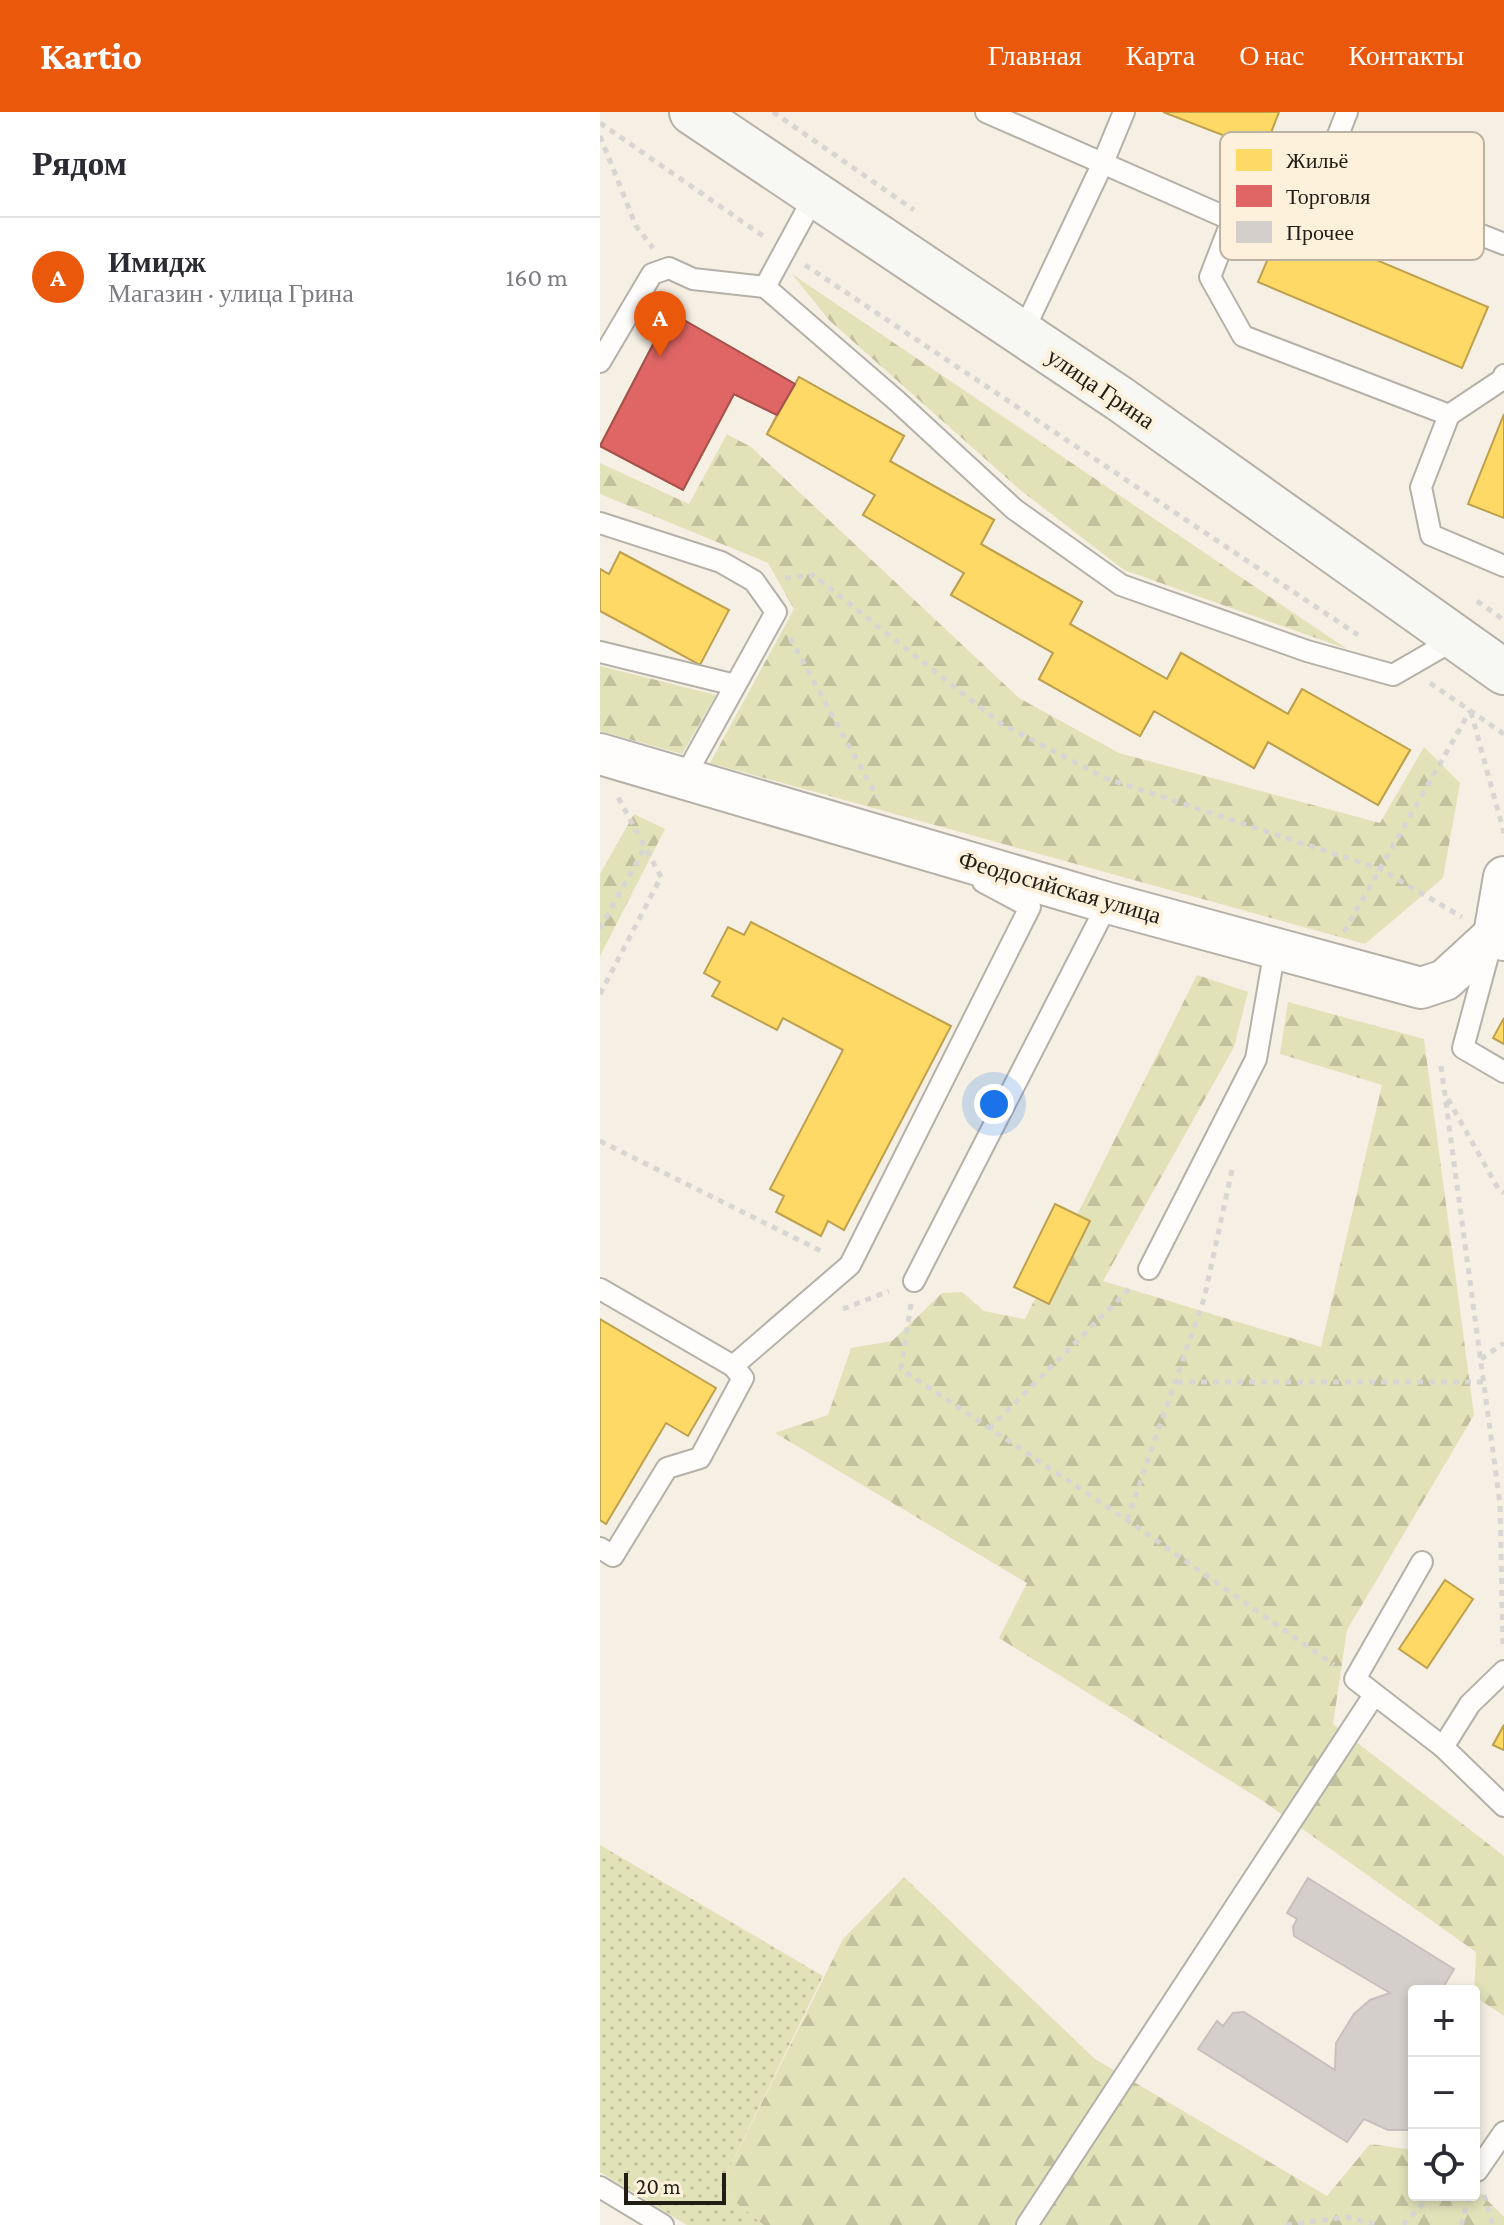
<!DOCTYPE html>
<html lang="ru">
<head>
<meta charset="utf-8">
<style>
  body { margin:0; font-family:"Crimson Pro",serif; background:#f2f2f3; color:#2b2b33 }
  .controls { position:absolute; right:24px; bottom:24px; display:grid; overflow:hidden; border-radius:8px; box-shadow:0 4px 12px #0003 }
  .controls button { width:72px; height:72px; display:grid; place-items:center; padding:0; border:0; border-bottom:2px solid #e1e1e2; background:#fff; color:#2b2b33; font:40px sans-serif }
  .scale { position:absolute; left:24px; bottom:20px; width:102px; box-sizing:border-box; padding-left:8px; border:4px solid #221e16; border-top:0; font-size:22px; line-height:28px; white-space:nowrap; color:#221e16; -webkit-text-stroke:6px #fdf1dc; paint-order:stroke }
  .you { position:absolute; left:394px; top:992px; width:28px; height:28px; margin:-20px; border:6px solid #fff; border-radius:50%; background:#1a73e8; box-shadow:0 0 0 12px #1a73e833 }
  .badge { display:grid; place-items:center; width:52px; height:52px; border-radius:50%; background:#ea580c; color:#fff; font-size:26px; font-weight:700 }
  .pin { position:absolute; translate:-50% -66px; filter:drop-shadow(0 2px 4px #0008) }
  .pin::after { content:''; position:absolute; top:42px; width:28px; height:24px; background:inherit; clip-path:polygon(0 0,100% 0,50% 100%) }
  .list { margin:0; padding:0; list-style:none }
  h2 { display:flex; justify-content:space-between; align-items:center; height:104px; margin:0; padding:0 32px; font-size:34px }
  h2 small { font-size:26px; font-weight:400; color:#7c7c81 }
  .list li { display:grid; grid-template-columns:52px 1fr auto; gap:24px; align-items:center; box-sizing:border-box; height:120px; padding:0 32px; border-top:2px solid #e1e1e2 }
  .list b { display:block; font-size:30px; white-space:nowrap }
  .list p { margin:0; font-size:26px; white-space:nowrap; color:#7c7c81 }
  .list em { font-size:26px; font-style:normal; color:#7c7c81 }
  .icon { flex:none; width:44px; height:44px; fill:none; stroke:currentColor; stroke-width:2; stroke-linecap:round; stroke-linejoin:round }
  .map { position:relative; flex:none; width:904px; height:2113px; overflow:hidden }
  header { display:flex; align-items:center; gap:48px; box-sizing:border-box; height:112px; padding:0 40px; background:#ea580c; color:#fff }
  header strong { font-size:38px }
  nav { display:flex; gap:44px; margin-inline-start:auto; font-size:28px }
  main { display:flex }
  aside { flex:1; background:#fff }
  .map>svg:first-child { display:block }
  .grass { fill:url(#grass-dots) }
  .forest { fill:url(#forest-firs) }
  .homes { fill:#ffd966; stroke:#bda14e; stroke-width:2 }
  .shops { fill:#e06666; stroke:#a7504e; stroke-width:2 }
  .building { fill:#d5cfcc; stroke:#c6c0be; stroke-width:2 }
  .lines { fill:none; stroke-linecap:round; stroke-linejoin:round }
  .lane-casing { stroke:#b5b0a8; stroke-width:24 }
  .street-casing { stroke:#b5b0a8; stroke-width:44 }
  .secondary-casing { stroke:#b5b0a8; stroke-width:48 }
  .path { stroke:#d8d6d2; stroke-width:5; stroke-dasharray:6 6; stroke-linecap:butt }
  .lane { stroke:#fefdfb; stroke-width:20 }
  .street { stroke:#fefdfb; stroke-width:40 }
  .secondary { stroke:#f7f7f3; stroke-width:44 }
  .labels { text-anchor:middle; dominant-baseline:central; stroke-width:8; stroke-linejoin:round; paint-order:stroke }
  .street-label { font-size:24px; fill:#221e16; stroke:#fdf1dc }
  .key { fill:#fdf1dc; stroke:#bbb2a1; stroke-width:2 }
  .key-label { font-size:22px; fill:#221e16 }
</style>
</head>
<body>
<header>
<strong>Kartio</strong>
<nav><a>Главная</a><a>Карта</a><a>О нас</a><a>Контакты</a></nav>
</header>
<main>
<aside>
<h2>Рядом<small></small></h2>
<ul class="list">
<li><span class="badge">A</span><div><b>Имидж</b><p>Магазин · улица Грина</p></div><em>160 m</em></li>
</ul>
</aside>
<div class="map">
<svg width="904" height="2113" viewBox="0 0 904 2113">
  <defs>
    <pattern id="grass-dots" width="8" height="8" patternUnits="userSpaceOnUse" patternTransform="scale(2)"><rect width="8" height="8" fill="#e2e2b9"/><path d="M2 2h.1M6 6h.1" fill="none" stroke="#c2c19e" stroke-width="1.8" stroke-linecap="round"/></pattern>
    <pattern id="forest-firs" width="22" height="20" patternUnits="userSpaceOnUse" patternTransform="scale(2)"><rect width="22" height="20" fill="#e2e2b9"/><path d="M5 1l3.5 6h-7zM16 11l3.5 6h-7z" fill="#c2c19e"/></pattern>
  </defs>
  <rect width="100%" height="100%" fill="#f5efe4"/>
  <polygon class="grass" points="0,1733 223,1864 119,2077 164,2113 87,2113 0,2060"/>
  <g class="forest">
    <polygon points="192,162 747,537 524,458 419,377 229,208"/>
    <polygon points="127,322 151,335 419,586 519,641 780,711 824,635 860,671 843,766 765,832 110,651 194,497 168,451 0,382 0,351 89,392"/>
    <polygon points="0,554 116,583 82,642 0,619"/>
    <polygon points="34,702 65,717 0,844 0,762"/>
    <polygon points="597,863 648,880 634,935 503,1169 721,1235 782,973 680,942 688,890 824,927 874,1303 747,1518 733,1612 904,1744 904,1904 874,1884 876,1840 663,1689 399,1526 427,1471 175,1321 228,1303 251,1236 292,1229 342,1181 362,1180 384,1199 425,1207"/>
    <polygon points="304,1765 495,1947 727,2084 770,2032 814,2038 814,2083 874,2083 874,2075 904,2105 904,2113 164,2113 119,2077 243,1827"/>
  </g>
  <g class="homes">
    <polygon points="563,0 679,0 664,39"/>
    <polygon points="684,109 888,195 862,256 658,170"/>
    <polygon points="70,200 195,272 199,265 304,324 290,349 394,408 381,432 482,490 470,512 567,567 581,541 688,602 702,577 810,638 778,693 668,630 654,656 554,599 540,624 439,567 453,541 351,483 364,461 263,403 275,383 167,322 177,303 134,282 83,378 0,334"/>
    <polygon points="199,265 304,324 290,349 394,408 381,432 482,490 470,512 567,567 581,541 688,602 702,577 810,638 778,693 668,630 654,656 554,599 540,624 439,567 453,541 351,483 364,461 263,403 275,383 167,322"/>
    <polygon points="904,302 904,406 868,392"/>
    <polygon points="20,440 129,498 100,553 0,499 0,457 9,462"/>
    <polygon points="151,810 351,914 244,1118 228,1109 221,1124 176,1100 184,1084 170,1077 243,938 183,906 177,918 112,884 120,870 104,861 128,815 144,823"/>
    <polygon points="904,906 904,932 893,926"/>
    <polygon points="455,1092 490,1109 449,1192 414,1175"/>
    <polygon points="0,1207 116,1276 88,1324 66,1311 6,1412 0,1408"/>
    <polygon points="845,1468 873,1487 827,1556 799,1537"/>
    <polygon points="904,1613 904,1638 893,1633"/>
    <polygon points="904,1613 904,1638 893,1633"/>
  </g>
  <polygon class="shops" points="70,200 195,272 177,303 134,282 83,378 0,334"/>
  <polygon class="building" points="708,1766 854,1857 841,1879 814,1879 814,2018 788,2018 764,2007 747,2030 598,1937 617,1909 623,1914 633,1901 644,1900 735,1958 736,1931 754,1902 770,1888 790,1881 694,1824 693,1815 697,1807 687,1801"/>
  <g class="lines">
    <g class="lane-casing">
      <g id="lane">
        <polyline points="386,0 632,108"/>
        <polyline points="747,0 723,61 632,108 610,165 643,224 849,303 903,267 904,263"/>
        <polyline points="723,61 904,132"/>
        <polyline points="215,83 165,175 297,289 414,397 521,473 707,539 793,563 857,526"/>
        <polyline points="422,222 502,53 524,0"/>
        <polyline points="0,250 52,162 69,156 93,167 165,175"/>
        <polyline points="849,303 821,375 831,423 904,454"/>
        <polyline points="0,411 121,450 154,469 176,500 84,666"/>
        <polyline points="0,540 135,573"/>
        <polyline points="890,836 863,936 904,960"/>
        <polyline points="549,1157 656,947 675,837"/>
        <polyline points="314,1169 508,791"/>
        <polyline points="0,1177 133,1254 143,1266 100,1346 67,1356 13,1444 0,1436"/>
        <polyline points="133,1254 250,1153 430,795 383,770"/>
        <polyline points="822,1450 755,1567 843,1635"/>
        <polyline points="904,1559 870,1592 843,1635 904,1694"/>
        <polyline points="877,2059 904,2020"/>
        <polyline points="0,2075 63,2113"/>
        <polyline points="427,2113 774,1583"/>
      </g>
    </g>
    <g class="street-casing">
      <g id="street">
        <polyline points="0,642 508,791 821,876 845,868 894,823 904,828"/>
        <polyline points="894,823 904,765"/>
      </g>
    </g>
    <g class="secondary-casing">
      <polyline id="secondary" points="92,0 520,287 904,560"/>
    </g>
    <g class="path">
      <polyline points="173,0 314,98"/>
      <polyline points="0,11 163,124"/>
      <polyline points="0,24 36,114 53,136"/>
      <polyline points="205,153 758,523"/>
      <polyline points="185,466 213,463 400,611 505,666 780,757 862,805"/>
      <polyline points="877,489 904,508"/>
      <polyline points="190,526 277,685"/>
      <polyline points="830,571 904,622"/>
      <polyline points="871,600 904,721"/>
      <polyline points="0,817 45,735"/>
      <polyline points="744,820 870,599"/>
      <polyline points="0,882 61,765 18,685"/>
      <polyline points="841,954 900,1392 903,1536"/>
      <polyline points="848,987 899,1078 904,1081"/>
      <polyline points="0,1029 225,1141"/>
      <polyline points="311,1192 301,1257 527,1408 734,1553"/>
      <polyline points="243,1197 289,1179"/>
      <polyline points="881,1247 904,1231"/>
      <polyline points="577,1270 884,1270"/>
      <polyline points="389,1317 531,1175"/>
      <polyline points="527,1408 604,1187 632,1058"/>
      <polyline points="884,2083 893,2113"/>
      <polyline points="686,2113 747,2105 778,2113"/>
      <polyline points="803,2113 831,2083"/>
      <polyline points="861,2113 870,2083"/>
    </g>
    <use href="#lane" class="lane"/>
    <use href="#street" class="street"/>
    <use href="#secondary" class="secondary"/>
  </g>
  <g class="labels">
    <g class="street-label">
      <text transform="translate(501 276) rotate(34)">улица Грина</text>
      <text transform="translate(460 775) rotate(16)">Феодосийская улица</text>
    </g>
  </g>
  <rect x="620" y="20" width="264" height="128" rx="12" class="key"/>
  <rect x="636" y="37" width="36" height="22" fill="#ffd966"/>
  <rect x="636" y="73" width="36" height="22" fill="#e06666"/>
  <rect x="636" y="109" width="36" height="22" fill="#d5cfcc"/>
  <g class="key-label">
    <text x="686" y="56">Жильё</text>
    <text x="686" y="92">Торговля</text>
    <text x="686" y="128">Прочее</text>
  </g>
</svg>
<div class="controls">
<button>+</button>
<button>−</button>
<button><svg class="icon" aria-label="locate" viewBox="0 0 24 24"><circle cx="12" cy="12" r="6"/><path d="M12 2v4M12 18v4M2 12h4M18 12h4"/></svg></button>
</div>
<div class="scale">20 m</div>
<div class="you"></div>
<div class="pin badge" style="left:60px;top:245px">A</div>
</div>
</main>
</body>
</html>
